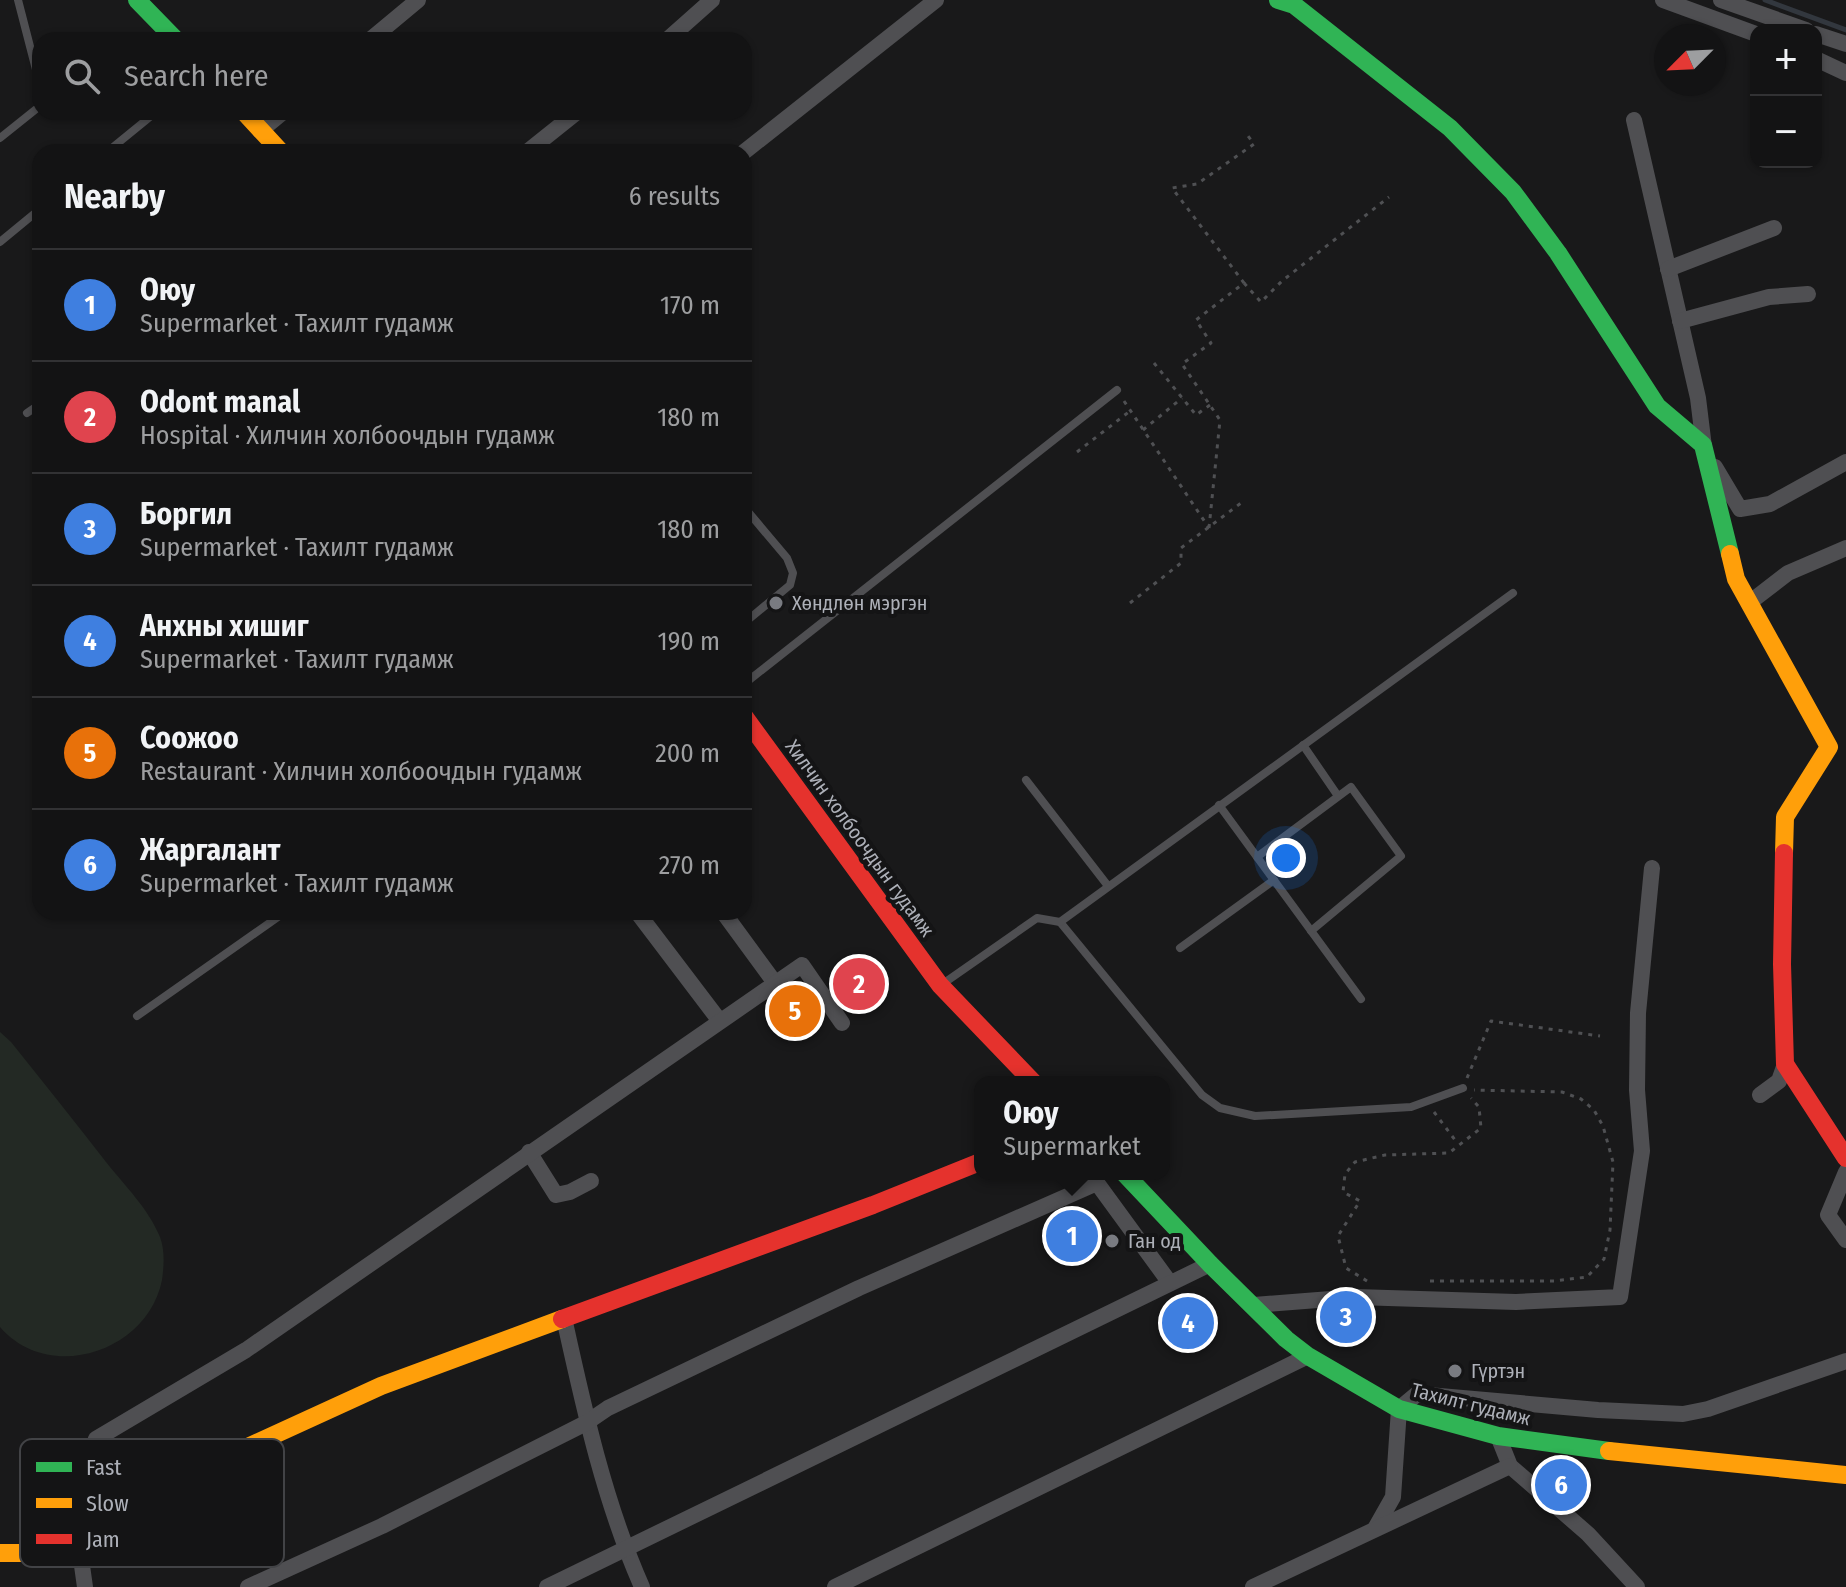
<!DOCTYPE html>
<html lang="en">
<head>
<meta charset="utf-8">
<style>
  body { margin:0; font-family:"Fira Sans Condensed",sans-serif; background:#202022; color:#f1f3f6 }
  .controls { position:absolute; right:24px; top:24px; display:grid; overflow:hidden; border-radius:16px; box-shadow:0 2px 6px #0004 }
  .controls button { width:72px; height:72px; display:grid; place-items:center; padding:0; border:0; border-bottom:2px solid #323234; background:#131314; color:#f1f3f6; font:40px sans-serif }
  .compass { position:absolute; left:1654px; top:24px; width:72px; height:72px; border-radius:50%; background:#131314; box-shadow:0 2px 6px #0004; rotate:246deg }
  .you { position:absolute; left:1286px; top:858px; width:28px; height:28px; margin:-20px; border:6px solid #fff; border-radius:50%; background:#1a73e8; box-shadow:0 0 0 12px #1a73e833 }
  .badge { display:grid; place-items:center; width:52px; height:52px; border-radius:50%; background:#797b81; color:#fff; font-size:26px; font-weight:700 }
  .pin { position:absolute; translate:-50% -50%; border:4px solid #fff; box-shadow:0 2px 8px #0006 }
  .popup { position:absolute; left:974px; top:1076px; width:196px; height:104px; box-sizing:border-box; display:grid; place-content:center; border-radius:16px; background:#131314; filter:drop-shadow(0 2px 6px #0005); font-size:26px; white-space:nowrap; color:#9d9ea0 }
  .popup b { font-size:30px; color:#f1f3f6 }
  .popup::after { content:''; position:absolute; left:50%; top:100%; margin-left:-16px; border:16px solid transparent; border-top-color:#131314 }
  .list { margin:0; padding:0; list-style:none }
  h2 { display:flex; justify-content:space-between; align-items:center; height:104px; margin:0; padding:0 32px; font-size:34px }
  h2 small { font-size:26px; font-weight:400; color:#9d9ea0 }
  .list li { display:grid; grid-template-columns:52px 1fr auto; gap:24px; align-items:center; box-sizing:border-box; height:112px; padding:0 32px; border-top:2px solid #323234 }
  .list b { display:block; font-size:30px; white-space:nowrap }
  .list p { margin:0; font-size:26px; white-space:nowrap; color:#9d9ea0 }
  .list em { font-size:26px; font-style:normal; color:#9d9ea0 }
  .icon { flex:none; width:44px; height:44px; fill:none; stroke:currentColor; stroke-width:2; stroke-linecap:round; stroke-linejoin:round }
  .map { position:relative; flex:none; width:1846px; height:1587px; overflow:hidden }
  .search { position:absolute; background:#131314; box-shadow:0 2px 6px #0004; left:32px; top:32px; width:720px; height:88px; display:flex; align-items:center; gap:20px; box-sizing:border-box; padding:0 28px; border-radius:24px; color:#9d9ea0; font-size:30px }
  .panel { position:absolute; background:#131314; box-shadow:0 2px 6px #0004; left:32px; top:144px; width:720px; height:776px; border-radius:24px }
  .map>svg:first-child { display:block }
  .green { fill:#232924 }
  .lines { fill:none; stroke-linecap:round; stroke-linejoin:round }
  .stream { stroke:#32373e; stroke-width:5 }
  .path { stroke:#4f5053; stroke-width:3; stroke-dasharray:4 6; stroke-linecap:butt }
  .lane { stroke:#4f4f52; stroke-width:8 }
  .street { stroke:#4f4f52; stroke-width:16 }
  .fast { stroke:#30b455; stroke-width:18 }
  .slow { stroke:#ff9f0a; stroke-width:18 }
  .jam { stroke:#e5322d; stroke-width:18 }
  .poi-dot { fill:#797b81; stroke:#141415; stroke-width:3 }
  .labels { text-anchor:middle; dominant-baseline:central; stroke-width:8; stroke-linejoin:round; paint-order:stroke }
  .poi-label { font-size:20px; fill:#adb0b8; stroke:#141415; text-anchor:start }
  .street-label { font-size:20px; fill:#adb0b8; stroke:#141415 }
  .key { fill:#141415; stroke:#424346; stroke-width:2 }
  .key-label { font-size:22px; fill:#adb0b8 }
</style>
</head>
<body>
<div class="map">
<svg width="1846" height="1587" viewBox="0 0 1846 1587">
  <rect width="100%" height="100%" fill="#19191a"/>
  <path class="green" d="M 0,1032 L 11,1042 C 43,1082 75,1122 106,1162 C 125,1186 148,1208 160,1237 C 165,1250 164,1266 162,1280 C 148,1352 49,1384 0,1327 Z"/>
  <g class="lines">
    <polyline class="stream" points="1765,0 1846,30"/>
    <g class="path">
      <polyline points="1244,283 1261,302 1282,281 1389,197"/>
      <polyline points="1154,363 1196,415 1210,405"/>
      <polyline points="1124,401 1209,528"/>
      <polyline points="1143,430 1182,398"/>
      <polyline points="1077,452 1130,411"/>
      <polyline points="1209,528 1220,420 1182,364 1211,343 1196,320 1244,283 1172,188 1197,184 1254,144 1248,136"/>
      <polyline points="1130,603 1181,563 1181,548 1241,503"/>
      <polyline points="1467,1078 1491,1021 1600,1036"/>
      <polyline points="1434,1112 1458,1144"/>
      <polyline points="1367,1281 1346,1268 1338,1236 1360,1201 1343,1192 1345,1174 1355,1162 1385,1155 1449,1153 1481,1128 1479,1107 1471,1098"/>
      <polyline points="1430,1281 1554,1281 1587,1277 1604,1259 1610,1230 1613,1162 1603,1126 1594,1110 1581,1099 1562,1092 1474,1090"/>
    </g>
    <g class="lane">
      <polyline points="18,0 40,85"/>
      <polyline points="0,138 40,106"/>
      <polyline points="107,152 156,112"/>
      <polyline points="0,242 40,209"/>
      <polyline points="27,413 40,404"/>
      <polyline points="744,507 787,558 793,573 790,585 749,619 744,627"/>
      <polyline points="744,684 1117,390"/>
      <polyline points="1303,745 1338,796"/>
      <polyline points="1026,780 1108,886"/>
      <polyline points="1219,805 1361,999"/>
      <polyline points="1257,857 1351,787 1401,856 1311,931"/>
      <polyline points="1060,922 1202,1095 1220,1108 1255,1116 1411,1107 1463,1088"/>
      <polyline points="1180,948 1274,880"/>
      <polyline points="944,983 1037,918 1060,922 1513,593"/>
      <polyline points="137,1016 285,912"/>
    </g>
    <g class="street">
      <polyline points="1663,0 1756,34"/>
      <polyline points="1721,0 1806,30"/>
      <polyline points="1816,34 1846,44"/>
      <polyline points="370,40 418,0"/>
      <polyline points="667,40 712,0"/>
      <polyline points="1816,59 1846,73"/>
      <polyline points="1634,120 1698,398 1704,447"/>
      <polyline points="260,131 283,112"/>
      <polyline points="527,152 577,112"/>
      <polyline points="744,152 936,0"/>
      <polyline points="1668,269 1774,228"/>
      <polyline points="1680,321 1769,297 1808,294"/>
      <polyline points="1715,467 1740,509 1770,504 1846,462"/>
      <polyline points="1749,603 1788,573 1846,548"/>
      <polyline points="637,912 719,1020"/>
      <polyline points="723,912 775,983"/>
      <polyline points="1760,1095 1779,1081 1785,1064"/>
      <polyline points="529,1152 556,1195 570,1192 591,1181"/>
      <polyline points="1846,1172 1828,1215 1846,1240"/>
      <polyline points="1088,1174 1097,1183 1170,1283"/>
      <polyline points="1254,1305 1356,1297 1516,1302 1620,1297 1642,1151 1637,1090 1638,1013 1652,868"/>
      <path d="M 564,1318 C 584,1409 604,1501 642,1587"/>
      <polyline points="1498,1436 1510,1466 1588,1534 1637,1587"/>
      <polyline points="121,1514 89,1459 96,1439 246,1350 802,965 842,1023"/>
      <polyline points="1376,1527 1393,1497 1399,1409 1417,1394 1598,1410 1683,1414 1708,1409 1846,1361"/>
      <polyline points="78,1537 85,1587"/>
      <polyline points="248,1587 382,1526 586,1423 608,1408 859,1288 1097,1183"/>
      <polyline points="547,1587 1210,1264"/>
      <polyline points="835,1587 1308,1356"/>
      <polyline points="1253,1587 1510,1466"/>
    </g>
    <g class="fast">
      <polyline points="137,0 176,40"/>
      <polyline points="1278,0 1294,5 1450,128 1513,192 1558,253 1657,406 1703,445 1730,554"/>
      <polyline points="1125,1174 1210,1264 1286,1339 1308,1356 1399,1409 1498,1436 1609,1451"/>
    </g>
    <g class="slow">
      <polyline points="244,112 281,152"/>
      <polyline points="1730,554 1736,579 1829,747 1785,817 1784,853"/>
      <polyline points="1609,1451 1846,1475"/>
      <polyline points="0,1553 30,1553 78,1537 250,1446 381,1386 562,1319"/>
    </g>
    <g class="jam">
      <polyline points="744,716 940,985 1033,1082"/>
      <polyline points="1784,853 1782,964 1785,1064 1846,1158"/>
      <polyline points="562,1319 873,1205 980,1162"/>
    </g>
  </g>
  <g class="poi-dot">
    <circle cx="776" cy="603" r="8"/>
    <circle cx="1112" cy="1241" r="8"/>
    <circle cx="1455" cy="1371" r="8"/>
  </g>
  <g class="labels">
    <g class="poi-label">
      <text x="792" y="603">Хөндлөн мэргэн</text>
      <text x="1128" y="1241">Ган од</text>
      <text x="1471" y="1371">Гүртэн</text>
    </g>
    <g class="street-label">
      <text transform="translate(860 838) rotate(54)">Хилчин холбоочдын гудамж</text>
      <text transform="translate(1471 1404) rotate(14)">Тахилт гудамж</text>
    </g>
  </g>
  <rect x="20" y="1439" width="264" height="128" rx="12" class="key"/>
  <rect x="36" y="1462" width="36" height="10" fill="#30b455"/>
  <rect x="36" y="1498" width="36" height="10" fill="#ff9f0a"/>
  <rect x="36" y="1534" width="36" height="10" fill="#e5322d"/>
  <g class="key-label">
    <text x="86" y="1475">Fast</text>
    <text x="86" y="1511">Slow</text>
    <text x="86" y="1547">Jam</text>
  </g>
</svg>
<div class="controls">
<button>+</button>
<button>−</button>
</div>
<svg class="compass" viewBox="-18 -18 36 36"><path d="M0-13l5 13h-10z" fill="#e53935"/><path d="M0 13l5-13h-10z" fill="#9d9ea0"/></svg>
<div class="you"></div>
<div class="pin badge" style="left:1072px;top:1236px;background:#3f7fe0">1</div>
<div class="popup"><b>Оюу</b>Supermarket</div>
<div class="pin badge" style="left:859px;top:984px;background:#e0444e">2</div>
<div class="pin badge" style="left:1346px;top:1317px;background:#3f7fe0">3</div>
<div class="pin badge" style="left:1188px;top:1323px;background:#3f7fe0">4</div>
<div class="pin badge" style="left:795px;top:1011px;background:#e8710a">5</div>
<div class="pin badge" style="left:1561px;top:1485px;background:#3f7fe0">6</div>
<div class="search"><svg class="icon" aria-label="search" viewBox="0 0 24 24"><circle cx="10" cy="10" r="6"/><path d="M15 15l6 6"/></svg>Search here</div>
<section class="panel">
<h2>Nearby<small>6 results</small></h2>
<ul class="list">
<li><span class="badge" style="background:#3f7fe0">1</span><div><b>Оюу</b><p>Supermarket · Тахилт гудамж</p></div><em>170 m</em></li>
<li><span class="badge" style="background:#e0444e">2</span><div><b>Odont manal</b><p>Hospital · Хилчин холбоочдын гудамж</p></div><em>180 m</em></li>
<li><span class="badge" style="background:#3f7fe0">3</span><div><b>Боргил</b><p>Supermarket · Тахилт гудамж</p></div><em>180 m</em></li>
<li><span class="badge" style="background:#3f7fe0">4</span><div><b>Анхны хишиг</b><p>Supermarket · Тахилт гудамж</p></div><em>190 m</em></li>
<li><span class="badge" style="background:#e8710a">5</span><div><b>Соожоо</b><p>Restaurant · Хилчин холбоочдын гудамж</p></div><em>200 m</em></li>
<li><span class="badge" style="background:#3f7fe0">6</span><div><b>Жаргалант</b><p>Supermarket · Тахилт гудамж</p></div><em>270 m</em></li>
</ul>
</section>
</div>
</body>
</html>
